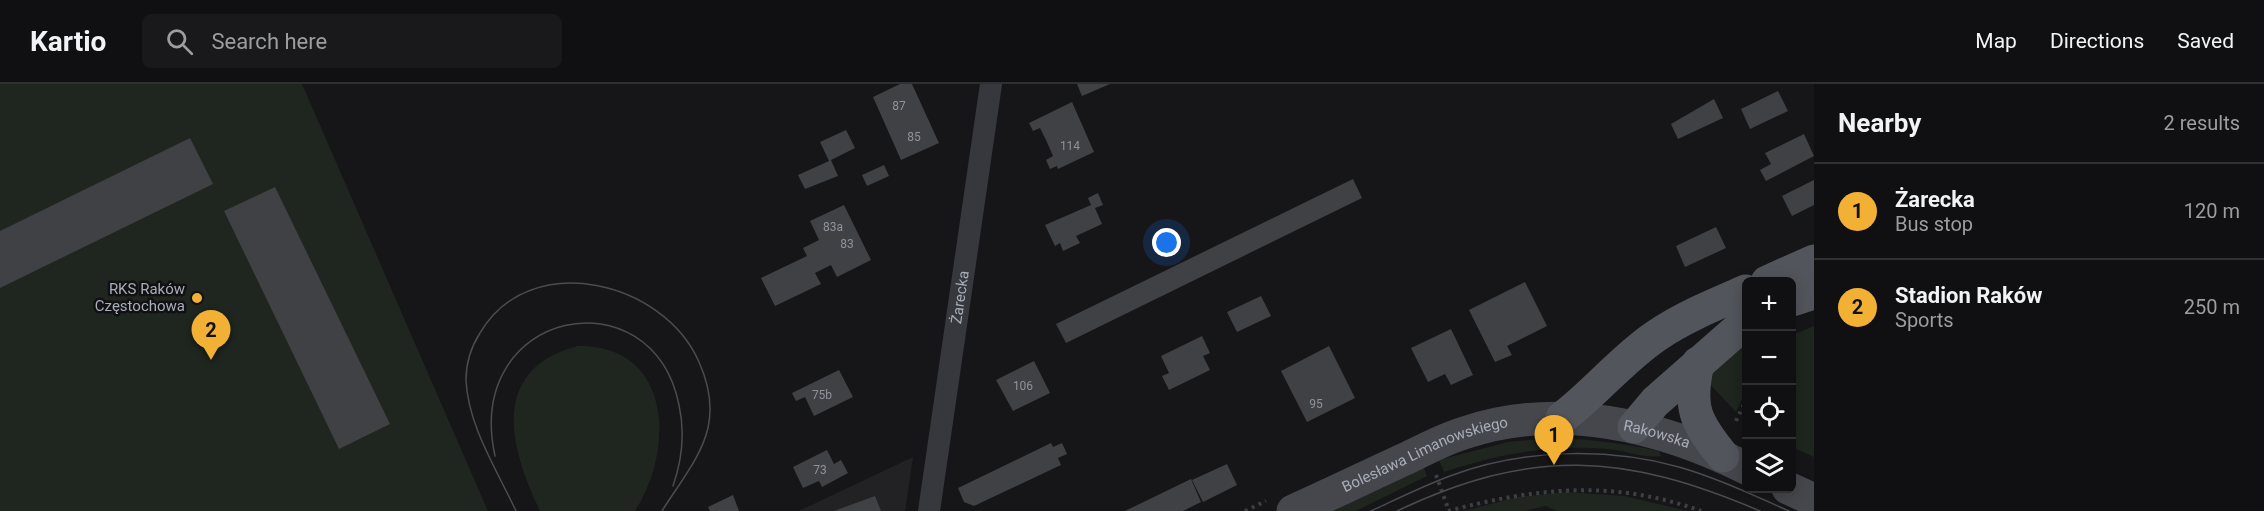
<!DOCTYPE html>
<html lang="en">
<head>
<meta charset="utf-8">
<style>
  body { margin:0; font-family:Roboto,sans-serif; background:#19191b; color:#f1f3f6 }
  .controls { position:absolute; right:18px; bottom:18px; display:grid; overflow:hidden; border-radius:9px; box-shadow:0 3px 15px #0003 }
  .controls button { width:54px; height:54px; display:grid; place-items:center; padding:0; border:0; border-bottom:2px solid #303032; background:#101012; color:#f1f3f6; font:30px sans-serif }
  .you { position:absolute; left:1167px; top:159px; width:21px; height:21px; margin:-15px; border:4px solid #fff; border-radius:50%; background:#1a73e8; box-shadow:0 0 0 9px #1a73e833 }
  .badge { display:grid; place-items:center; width:39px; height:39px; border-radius:50%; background:#f2b134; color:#111; font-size:20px; font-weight:700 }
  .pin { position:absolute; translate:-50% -50px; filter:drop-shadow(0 2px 3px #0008) }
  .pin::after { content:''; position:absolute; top:32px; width:21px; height:18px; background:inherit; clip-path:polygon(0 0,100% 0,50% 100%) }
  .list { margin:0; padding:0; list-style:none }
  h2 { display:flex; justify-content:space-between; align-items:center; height:78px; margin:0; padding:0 24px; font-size:26px }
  h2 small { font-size:20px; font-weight:400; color:#9c9d9f }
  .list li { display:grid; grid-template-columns:39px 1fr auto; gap:18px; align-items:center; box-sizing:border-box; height:96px; padding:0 24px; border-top:2px solid #303032 }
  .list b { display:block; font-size:22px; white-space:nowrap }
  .list p { margin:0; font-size:20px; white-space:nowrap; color:#9c9d9f }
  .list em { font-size:20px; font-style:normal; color:#9c9d9f }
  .icon { flex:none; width:33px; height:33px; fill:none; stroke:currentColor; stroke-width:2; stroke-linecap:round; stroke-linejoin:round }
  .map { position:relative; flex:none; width:1814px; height:427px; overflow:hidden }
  header { display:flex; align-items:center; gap:36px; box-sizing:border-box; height:84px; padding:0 30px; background:#101012; border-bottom:2px solid #303032 }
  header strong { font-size:28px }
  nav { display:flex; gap:33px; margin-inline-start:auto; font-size:21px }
  .search { width:420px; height:54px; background:#19191b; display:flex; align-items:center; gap:15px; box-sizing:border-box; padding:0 21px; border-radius:9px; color:#9c9d9f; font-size:22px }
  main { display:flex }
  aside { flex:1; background:#101012 }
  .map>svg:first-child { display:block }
  .built { fill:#222225 }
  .green { fill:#1e261f }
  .building { fill:#404145 }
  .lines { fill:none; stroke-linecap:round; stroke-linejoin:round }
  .path { stroke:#3d3f44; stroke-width:4; stroke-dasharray:3 4.5; stroke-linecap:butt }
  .street { stroke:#37383d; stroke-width:22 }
  .secondary { stroke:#45474d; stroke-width:33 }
  .primary { stroke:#53555c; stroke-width:33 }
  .tram { stroke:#4a4c52; stroke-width:1.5 }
  .poi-dot { fill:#f2b134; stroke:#111113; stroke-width:2 }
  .labels { text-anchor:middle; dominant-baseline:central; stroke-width:5; stroke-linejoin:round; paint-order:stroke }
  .number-label { font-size:12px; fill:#8e929b }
  .poi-label { font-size:15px; fill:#a8adb8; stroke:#111113; text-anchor:end }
  .street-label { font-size:15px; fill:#a8adb8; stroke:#111113 }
</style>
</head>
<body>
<header>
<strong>Kartio</strong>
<div class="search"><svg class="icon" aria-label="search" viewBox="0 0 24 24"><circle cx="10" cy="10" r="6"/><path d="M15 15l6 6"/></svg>Search here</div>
<nav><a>Map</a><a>Directions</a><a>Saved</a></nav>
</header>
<main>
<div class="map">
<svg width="1814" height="427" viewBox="0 0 1814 427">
  <rect width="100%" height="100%" fill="#161618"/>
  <polygon class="built" points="913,373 905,427 799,427"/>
  <g class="green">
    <polygon points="0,0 302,0 488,427 0,427"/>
    <polygon points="1814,242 1814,373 1792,363 1792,251"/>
    <polygon points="1746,247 1746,306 1736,328 1707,297 1712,280"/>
    <path d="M 578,262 C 672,261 675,365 635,427 L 540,427 C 509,363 489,285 578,262 Z"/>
    <path d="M 1552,354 C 1589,355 1623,359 1659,367 L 1661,372 C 1645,375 1624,366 1607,365 C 1551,360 1497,370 1444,388 L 1439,376 L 1508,358 Z"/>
    <polygon points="1423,381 1427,392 1356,427 1325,427"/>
    <polygon points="1566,408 1624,412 1688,427 1557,427 1545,422 1525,427 1463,427 1518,413"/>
  </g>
  <g class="building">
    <polygon points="900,0 912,0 939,59 901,76 873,13"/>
    <polygon points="1077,0 1110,0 1082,12"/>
    <polygon points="1778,7 1788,27 1750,45 1741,25"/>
    <polygon points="1714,15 1723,34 1678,55 1671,40"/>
    <polygon points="1072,18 1094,68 1058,85 1057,82 1050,85 1046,76 1053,72 1046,56 1040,44 1033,47 1029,39"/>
    <polygon points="846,46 855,64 831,76 838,92 805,105 798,91 829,77 820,58"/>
    <polygon points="1804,50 1814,72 1766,97 1760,86 1771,80 1765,69"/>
    <polygon points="190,54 213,100 0,204 0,147"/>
    <polygon points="884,81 889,92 867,102 862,91"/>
    <polygon points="1353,95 1362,114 1066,259 1056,240"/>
    <polygon points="1814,96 1814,121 1792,132 1782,112"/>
    <polygon points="275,103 390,340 339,365 224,127"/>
    <polygon points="1098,109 1103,121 1095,124 1102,140 1076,152 1080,159 1063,167 1060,159 1055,162 1045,141 1091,121 1088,114"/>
    <polygon points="844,121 871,176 837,193 831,181 815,189 821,200 775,222 761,194 807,172 803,164 819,156 810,137"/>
    <polygon points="1716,143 1726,164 1685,183 1676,162"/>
    <polygon points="1525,198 1547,242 1507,262 1512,271 1495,278 1469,226"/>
    <polygon points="1261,212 1271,232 1237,248 1227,228"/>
    <polygon points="1451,245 1473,291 1451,301 1445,290 1428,298 1411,264"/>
    <polygon points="1202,252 1210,269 1203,272 1210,286 1169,306 1162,292 1169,289 1161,272"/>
    <polygon points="1329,262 1355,314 1307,338 1281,287"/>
    <polygon points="1034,277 1050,309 1013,327 996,296"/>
    <polygon points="839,286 853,313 814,332 805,313 796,317 792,309"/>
    <polygon points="1051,359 1053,363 1062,359 1067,370 1058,374 1061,381 974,422 964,418 958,404"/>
    <polygon points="827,366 834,380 841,376 848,389 822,403 819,397 803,404 793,383"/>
    <polygon points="1227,380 1237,401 1203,418 1192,396"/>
    <polygon points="1191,395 1201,418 1183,427 1125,427"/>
    <polygon points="733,411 739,427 710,427 708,423"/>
    <polygon points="875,412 881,427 834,427"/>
  </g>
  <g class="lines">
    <g class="path">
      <polyline points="1736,337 1746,316"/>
      <polyline points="1436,391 1449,427"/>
      <polyline points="1245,427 1266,417"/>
      <path d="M 1448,427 C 1536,404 1612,395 1701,427"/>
    </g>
    <path class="street" id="s1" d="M 929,427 L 991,0"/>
    <g class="secondary">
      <polyline points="1788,404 1814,416"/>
      <path id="s2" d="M 1293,427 C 1331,410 1368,392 1405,375 C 1424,366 1444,355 1464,349 C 1558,317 1660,341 1746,384"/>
    </g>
    <g class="primary">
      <polyline points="1767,198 1814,177"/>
      <polyline points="1792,216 1814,209"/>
      <path d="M 1698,279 C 1688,323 1695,338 1723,372"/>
      <path d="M 1562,334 C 1595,309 1622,275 1656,252 C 1684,233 1716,220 1746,207"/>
      <polyline points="1634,343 1655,318 1746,238"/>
    </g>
    <g class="tram">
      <path d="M 495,372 C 463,225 652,188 679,321 C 685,348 682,376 673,402"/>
      <path d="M 516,427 C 497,386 468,342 466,296 C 466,280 471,263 480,249 C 530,164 664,197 699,278 C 708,298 713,321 708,344 C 701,374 678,401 662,427"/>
      <path d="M 1371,427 C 1397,415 1423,402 1450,392 C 1521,365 1606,363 1679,383 C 1717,394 1753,411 1789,427"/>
      <path d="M 1397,427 C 1533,363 1624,369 1760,427"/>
    </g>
  </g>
  <circle class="poi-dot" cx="197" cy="214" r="6"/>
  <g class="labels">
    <g class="number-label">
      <text x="899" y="22">87</text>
      <text x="914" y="53">85</text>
      <text x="1070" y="62">114</text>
      <text x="833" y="143">83a</text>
      <text x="847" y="160">83</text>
      <text x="1023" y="302">106</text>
      <text x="822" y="311">75b</text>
      <text x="1316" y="320">95</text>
      <text x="820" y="386">73</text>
    </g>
    <g class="poi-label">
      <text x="185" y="205">RKS Raków<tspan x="185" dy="17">Częstochowa</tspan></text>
    </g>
    <g class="street-label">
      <text stroke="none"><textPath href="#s1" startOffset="216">Żarecka</textPath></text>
      <text stroke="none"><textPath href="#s2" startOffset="384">Rakowska</textPath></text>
      <text stroke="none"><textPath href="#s2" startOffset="144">Bolesława Limanowskiego</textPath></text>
    </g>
  </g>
</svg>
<div class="controls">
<button>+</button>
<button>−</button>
<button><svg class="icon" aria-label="locate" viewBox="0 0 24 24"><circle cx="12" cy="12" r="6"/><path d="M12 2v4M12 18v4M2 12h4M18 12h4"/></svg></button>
<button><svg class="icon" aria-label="layers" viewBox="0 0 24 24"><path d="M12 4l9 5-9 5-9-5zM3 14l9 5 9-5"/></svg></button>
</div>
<div class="you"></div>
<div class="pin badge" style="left:1554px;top:381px">1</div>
<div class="pin badge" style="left:211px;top:276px">2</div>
</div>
<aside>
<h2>Nearby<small>2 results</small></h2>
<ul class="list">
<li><span class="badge">1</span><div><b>Żarecka</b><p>Bus stop</p></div><em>120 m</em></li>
<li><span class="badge">2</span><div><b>Stadion Raków</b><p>Sports</p></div><em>250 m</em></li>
</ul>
</aside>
</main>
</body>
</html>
